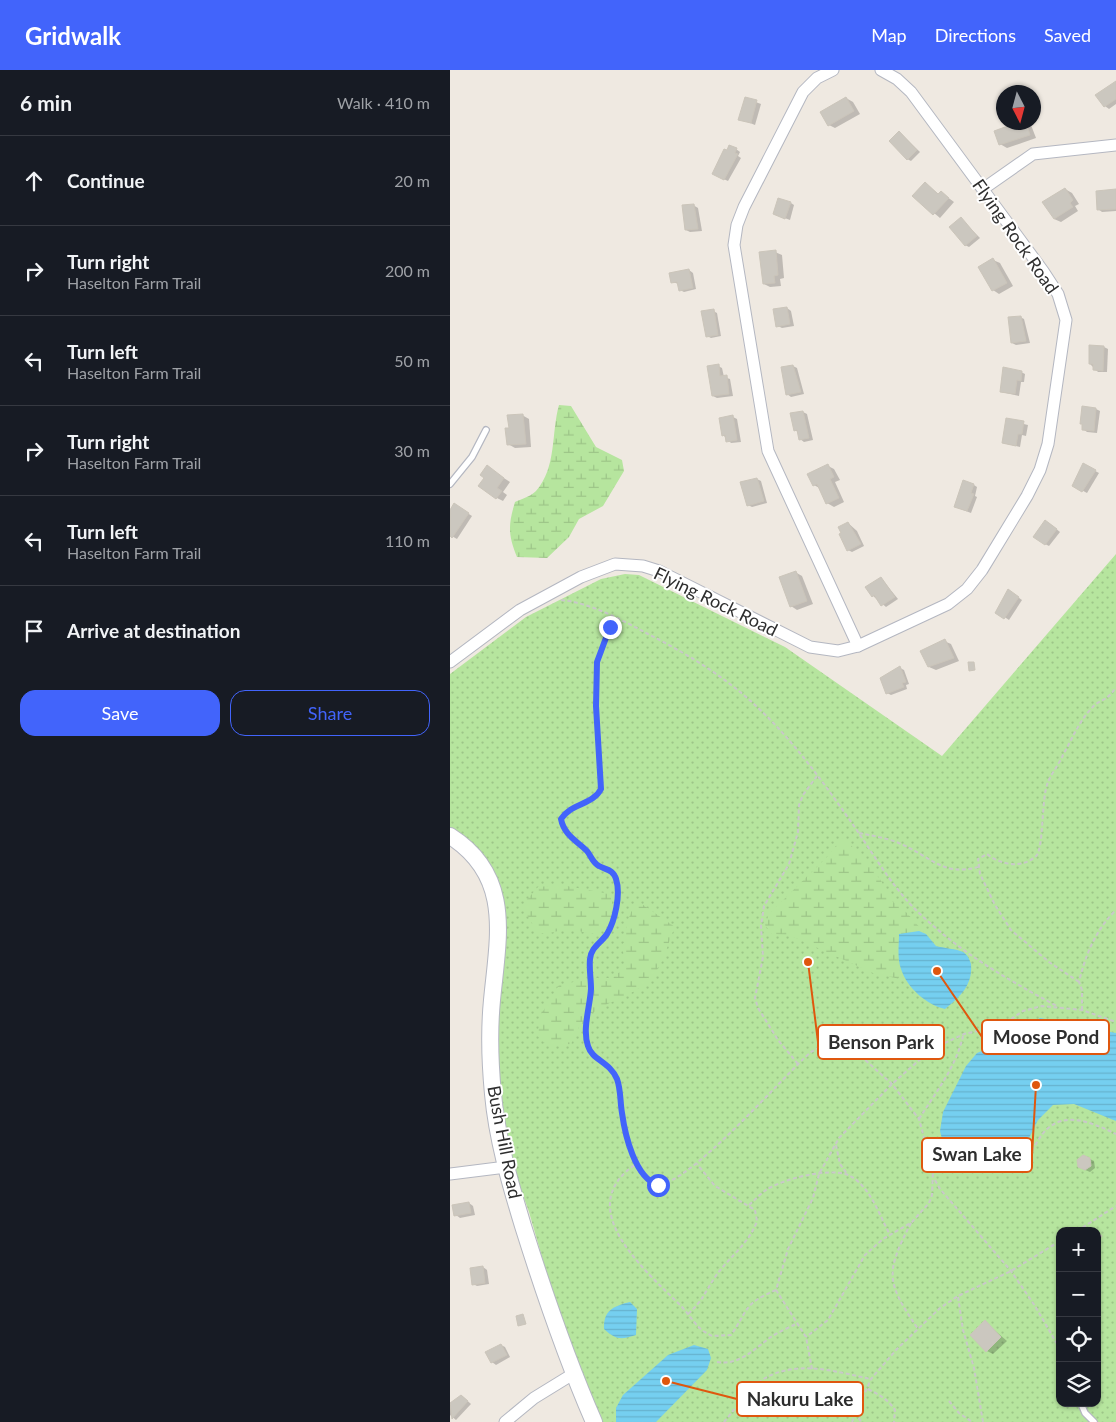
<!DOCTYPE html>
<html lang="en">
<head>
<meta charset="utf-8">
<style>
  body { margin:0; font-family:Lato,sans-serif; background:#20242c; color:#f1f3f6 }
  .controls { position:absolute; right:15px; bottom:15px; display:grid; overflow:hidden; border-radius:10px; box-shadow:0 1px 4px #0004 }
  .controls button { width:45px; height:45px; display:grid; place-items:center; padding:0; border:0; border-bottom:1px solid #363941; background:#171b24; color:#f1f3f6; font:25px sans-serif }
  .compass { position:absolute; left:546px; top:15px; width:45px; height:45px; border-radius:50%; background:#171b24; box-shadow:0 1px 4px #0004; rotate:174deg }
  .stop { position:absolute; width:15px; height:15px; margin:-11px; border:4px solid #4264fb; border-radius:50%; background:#fff }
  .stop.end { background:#4264fb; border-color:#fff; box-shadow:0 1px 5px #0008 }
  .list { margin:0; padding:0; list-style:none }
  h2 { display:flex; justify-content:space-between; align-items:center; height:65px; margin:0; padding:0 20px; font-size:21px }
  h2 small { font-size:16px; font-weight:400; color:#9ea1a6 }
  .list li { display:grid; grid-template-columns:32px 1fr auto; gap:15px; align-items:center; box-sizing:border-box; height:90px; padding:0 20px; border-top:1px solid #363941 }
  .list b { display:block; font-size:19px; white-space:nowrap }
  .list p { margin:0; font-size:16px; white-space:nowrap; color:#9ea1a6 }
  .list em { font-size:16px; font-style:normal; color:#9ea1a6 }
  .actions { display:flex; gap:10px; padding:15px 20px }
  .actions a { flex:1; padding:11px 0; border:1px solid #4264fb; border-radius:15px; text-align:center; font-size:18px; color:#4264fb }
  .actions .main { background:#4264fb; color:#fff }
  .icon { flex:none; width:28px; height:28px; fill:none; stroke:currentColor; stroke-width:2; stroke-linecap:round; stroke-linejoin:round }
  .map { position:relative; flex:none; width:666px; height:1352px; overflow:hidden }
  header { display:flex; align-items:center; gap:30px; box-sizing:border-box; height:70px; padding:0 25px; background:#4264fb; color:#fff }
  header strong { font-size:24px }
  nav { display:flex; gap:28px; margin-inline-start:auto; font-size:18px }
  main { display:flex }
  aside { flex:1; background:#171b24 }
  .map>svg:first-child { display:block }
  .grass { fill:url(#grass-dots); fill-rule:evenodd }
  .wetland { fill:url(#wetland-marsh) }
  .water { fill:url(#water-rules) }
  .shadow { fill:#0003 }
  .building { fill:#cbc7bf; stroke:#cbc5ba }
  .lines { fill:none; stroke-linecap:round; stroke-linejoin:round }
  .lane-casing { stroke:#b4b7c1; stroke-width:8 }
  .street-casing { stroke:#b4b7c1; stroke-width:13 }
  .secondary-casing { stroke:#b4b7c1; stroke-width:18 }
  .path { stroke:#c9c9c9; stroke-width:2; stroke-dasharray:4 2.5; stroke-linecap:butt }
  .lane { stroke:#fff; stroke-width:5.5 }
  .street { stroke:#fff; stroke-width:11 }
  .secondary { stroke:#fff; stroke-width:16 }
  .route { stroke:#4264fb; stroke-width:6 }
  .labels { text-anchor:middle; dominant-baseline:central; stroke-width:4; stroke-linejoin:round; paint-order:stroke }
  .street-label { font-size:18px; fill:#2e2e2e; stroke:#fff }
  .leader { fill:none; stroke:#df570e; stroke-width:2 }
  .callout-dot { fill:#df570e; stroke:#fff; stroke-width:2 }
  .callout { fill:#fff; stroke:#df570e; stroke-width:2 }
  .callout-label { font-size:19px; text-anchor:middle; font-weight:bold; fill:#2e2e2e }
</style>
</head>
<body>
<header>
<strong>Gridwalk</strong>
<nav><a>Map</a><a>Directions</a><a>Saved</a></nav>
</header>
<main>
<aside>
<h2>6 min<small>Walk · 410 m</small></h2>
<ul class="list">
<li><svg class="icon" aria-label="ahead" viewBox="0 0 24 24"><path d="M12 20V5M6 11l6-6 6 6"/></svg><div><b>Continue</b></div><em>20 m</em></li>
<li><svg class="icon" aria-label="right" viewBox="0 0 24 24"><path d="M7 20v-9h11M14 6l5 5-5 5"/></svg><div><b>Turn right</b><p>Haselton Farm Trail</p></div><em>200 m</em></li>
<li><svg class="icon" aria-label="left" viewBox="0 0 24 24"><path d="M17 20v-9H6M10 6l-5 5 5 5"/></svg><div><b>Turn left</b><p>Haselton Farm Trail</p></div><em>50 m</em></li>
<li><svg class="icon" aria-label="right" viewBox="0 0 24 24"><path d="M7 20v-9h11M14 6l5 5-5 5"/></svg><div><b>Turn right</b><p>Haselton Farm Trail</p></div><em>30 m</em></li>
<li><svg class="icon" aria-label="left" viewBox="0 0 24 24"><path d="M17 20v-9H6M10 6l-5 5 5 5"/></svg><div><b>Turn left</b><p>Haselton Farm Trail</p></div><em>110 m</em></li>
<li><svg class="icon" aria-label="arrive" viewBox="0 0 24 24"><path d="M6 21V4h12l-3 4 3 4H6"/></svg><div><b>Arrive at destination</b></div></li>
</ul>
<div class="actions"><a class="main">Save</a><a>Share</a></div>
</aside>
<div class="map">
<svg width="666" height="1352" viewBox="0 0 666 1352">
  <defs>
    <pattern id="grass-dots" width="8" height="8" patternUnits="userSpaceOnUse" patternTransform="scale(1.25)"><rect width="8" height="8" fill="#b6e59e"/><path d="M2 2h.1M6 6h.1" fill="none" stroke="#9dc588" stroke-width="1.8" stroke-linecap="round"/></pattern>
    <pattern id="wetland-marsh" width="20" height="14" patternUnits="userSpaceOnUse" patternTransform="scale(1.25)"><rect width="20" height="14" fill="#b6e59e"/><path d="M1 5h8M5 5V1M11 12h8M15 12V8" fill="none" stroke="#9dc588"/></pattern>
    <pattern id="water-rules" width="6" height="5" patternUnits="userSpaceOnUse" patternTransform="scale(1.25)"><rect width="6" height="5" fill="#75cff0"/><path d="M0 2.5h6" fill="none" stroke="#66b2ce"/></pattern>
  </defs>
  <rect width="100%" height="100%" fill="#efe9e1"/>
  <path class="grass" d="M 666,484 L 666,1352 L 151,1352 L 128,1292 L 104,1248 L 94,1194 L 79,1142 L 56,1078 L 44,1001 L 53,830 C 45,798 28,774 0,757 L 0,604 L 76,547 L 151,509 L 175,504 L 189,505 L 335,577 L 492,686 ZM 610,1161 L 647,1161 L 647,1333 L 610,1333 Z"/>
  <g class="wetland">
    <path d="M 109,335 L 121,336 L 146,377 L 172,390 L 174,401 L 153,436 L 129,449 L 119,467 L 97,488 L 67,487 C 58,465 58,455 65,432 C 72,429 81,426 86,421 C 107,397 101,363 109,335 Z"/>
    <polygon points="392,768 399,773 430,809 442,831 457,843 486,876 451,899 459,911 423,903 339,865 322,864 315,855 319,844 378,786"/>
    <polygon points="111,815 160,824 162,832 161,850 145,864 116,859 96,864 87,862 75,841 74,833 88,817"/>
    <path d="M 186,830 L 225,857 C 217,874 214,895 200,909 C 181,929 150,931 132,953 C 127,959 124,967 121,974 L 97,975 L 87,965 L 92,943 L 109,915 L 143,908 L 162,908 L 177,896 L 172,878 L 178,850 Z"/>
  </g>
  <g class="water">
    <path d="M 469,861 L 476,864 L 486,876 C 493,878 507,879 513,882 C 517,884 520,890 521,894 C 523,915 510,927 495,939 C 477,935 457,918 451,899 C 447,889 449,874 449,864 Z"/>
    <path d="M 590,948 L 666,963 L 666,1051 L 624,1034 L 603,1035 L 588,1050 L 578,1070 L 561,1083 C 534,1077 518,1090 493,1073 L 490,1061 L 493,1042 L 516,996 L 527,983 L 539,978 L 558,975 Z"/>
    <path d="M 180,1232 L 187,1239 L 186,1265 C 171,1270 166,1270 154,1259 C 153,1241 163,1236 180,1232 Z"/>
    <polygon points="244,1275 258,1279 261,1288 257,1300 206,1352 166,1352 166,1338 173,1325 218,1285"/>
  </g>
  <g class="shadow">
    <polygon points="666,12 666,34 659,39 655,36"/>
    <polygon points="295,28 311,34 305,55 290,49"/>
    <polygon points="396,28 403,32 410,44 385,58 379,55"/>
    <polygon points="572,52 581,55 586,68 557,78 550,74"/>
    <polygon points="449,62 470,82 461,91 457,89"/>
    <polygon points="286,79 290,82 288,86 291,88 278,111 267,106"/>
    <polygon points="475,114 490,125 492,123 504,132 490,148 464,126"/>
    <polygon points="615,119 622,123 629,134 625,136 628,141 611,152 604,149"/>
    <polygon points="666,121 666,141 652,142 648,139"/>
    <polygon points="341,133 344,135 340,150 324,144"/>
    <polygon points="243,135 248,138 252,161 240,162 236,160"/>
    <polygon points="511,149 530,168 519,177 515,175"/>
    <polygon points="325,182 332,185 334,208 330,209 331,216 320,217 314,214"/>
    <polygon points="543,190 550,193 563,216 549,224 543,220"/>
    <polygon points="239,200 243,203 246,219 234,222 230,220 229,214 222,212"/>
    <polygon points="337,238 341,241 344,256 332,258 328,256"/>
    <polygon points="263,241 267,243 271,266 261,268 257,266"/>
    <polygon points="570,247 574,249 580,273 566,275 562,273"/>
    <polygon points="654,277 658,279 657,302 648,302 640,294"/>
    <polygon points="268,296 272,298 274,307 280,309 283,326 267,328 263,326"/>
    <polygon points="343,296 347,298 354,324 341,327 337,324"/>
    <polygon points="571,302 575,304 574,312 571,312 569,326 551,322"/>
    <polygon points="646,339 650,341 647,363 637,362 633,359"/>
    <polygon points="353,342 357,344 363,370 354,372 350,369 348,362 345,360"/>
    <polygon points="72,345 79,349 81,377 65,378 58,374 60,359"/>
    <polygon points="283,347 287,349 291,372 281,373 273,365"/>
    <polygon points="557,350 578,355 576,366 572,365 570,377 553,373"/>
    <polygon points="634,395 649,403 637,423 624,416"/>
    <polygon points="378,396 384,399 390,410 385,412 394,432 384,437 377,433 371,419 364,415"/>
    <polygon points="43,401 60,412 53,422 57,425 53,431 47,428 36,407"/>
    <polygon points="307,409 311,411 317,433 302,437 298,435"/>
    <polygon points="524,415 527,417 525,426 527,427 521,443 505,437"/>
    <polygon points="5,435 22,446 7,469 0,465 0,442"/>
    <polygon points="398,453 407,461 414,476 402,482 398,480"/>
    <polygon points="600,454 610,462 599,476 595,474"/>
    <polygon points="345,502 352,506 363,534 347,540 341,536"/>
    <polygon points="431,508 448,529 436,537 423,526"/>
    <polygon points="559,521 572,530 559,550 547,542"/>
    <polygon points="494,571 501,574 509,591 486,600 479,597 472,582"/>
    <polygon points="450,598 454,600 459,614 456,615 457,619 441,625 437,623"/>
    <polygon points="640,1089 644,1091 645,1098 640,1102 633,1099"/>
    <polygon points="19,1133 23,1136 25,1145 10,1148 6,1145"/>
    <polygon points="33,1197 37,1200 39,1214 27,1216 23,1214"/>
    <polygon points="535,1252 557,1271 543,1284 537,1281"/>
    <polygon points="51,1275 55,1277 60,1287 46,1295 42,1292"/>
    <polygon points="12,1326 21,1334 6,1350 0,1345 0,1335"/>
  </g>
  <g class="building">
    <polygon points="666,11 666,29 654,37 645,25"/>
    <polygon points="295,27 307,30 301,53 288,50"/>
    <polygon points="396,27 404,41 378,56 370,42"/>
    <polygon points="569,52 576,52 580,65 549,75 544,61"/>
    <polygon points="449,61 467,80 457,90 439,71"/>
    <polygon points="279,75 287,78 285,83 288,84 274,110 262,104 274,79 277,80"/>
    <polygon points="475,112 488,124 491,121 499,128 483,145 462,126"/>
    <polygon points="615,118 623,130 620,133 623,137 604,149 592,132"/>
    <polygon points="666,119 666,139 647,140 646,121"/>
    <polygon points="328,128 341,132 335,149 323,144"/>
    <polygon points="244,134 248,159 235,160 232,135"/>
    <polygon points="511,147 527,166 515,176 499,157"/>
    <polygon points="326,180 328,205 324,206 325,213 313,214 309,182"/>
    <polygon points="543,188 557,213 542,221 528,197"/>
    <polygon points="239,199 243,218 229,221 227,212 221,213 219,203"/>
    <polygon points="337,237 340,254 326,257 323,239"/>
    <polygon points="264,239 268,265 256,267 251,241"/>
    <polygon points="571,246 576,271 561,273 558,247"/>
    <polygon points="639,275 654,276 653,301 643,300 643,294 639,294"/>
    <polygon points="269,294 270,306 277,305 279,324 262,326 257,296"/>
    <polygon points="343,295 351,322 336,325 331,297"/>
    <polygon points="553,297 572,301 571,311 567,310 565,324 550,322"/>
    <polygon points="632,336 646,338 644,361 632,360 632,354 630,354"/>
    <polygon points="353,341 359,368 349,370 347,360 344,361 340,343"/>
    <polygon points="73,344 76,374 57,375 55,358 59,358 57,345"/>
    <polygon points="283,345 287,370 276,372 275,365 272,366 269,348"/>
    <polygon points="556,348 574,351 572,364 568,364 566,376 552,373"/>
    <polygon points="633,393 646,400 632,422 622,416"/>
    <polygon points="378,394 384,407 380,409 389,428 376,434 367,414 363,416 357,404"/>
    <polygon points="37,395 54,408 47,418 52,421 46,429 28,416 34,408 30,405"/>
    <polygon points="307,408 314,431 297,436 290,412"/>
    <polygon points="513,410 524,414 521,423 524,424 517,441 504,437"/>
    <polygon points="4,433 19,443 2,468 0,466 0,440"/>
    <polygon points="595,450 607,459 595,475 583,467"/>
    <polygon points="398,452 411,474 397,481 389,464 391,463 388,457"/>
    <polygon points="346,501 357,531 340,537 329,507"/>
    <polygon points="431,507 445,527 431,536 424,525 422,527 415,517"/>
    <polygon points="558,519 569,527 554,549 545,543"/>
    <polygon points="495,569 504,588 478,597 470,581"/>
    <polygon points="518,592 524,592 525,600 519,601"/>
    <polygon points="450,596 456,612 452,613 454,617 436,624 430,608"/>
    <polygon points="633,1085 640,1088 641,1096 635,1100 628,1097 627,1090"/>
    <polygon points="19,1132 21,1143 4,1146 2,1135"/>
    <polygon points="647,1162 652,1166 647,1172"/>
    <polygon points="33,1196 35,1213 22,1215 20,1198"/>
    <polygon points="73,1244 76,1254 68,1256 66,1246"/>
    <polygon points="535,1250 551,1267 536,1282 520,1265"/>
    <polygon points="51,1274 57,1285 41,1293 35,1282"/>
    <polygon points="11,1325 18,1331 2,1349 0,1333"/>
  </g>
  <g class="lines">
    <g class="lane-casing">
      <g id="lane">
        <polyline points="0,414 22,387 36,360"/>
        <polyline points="632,1336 635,1343 644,1352"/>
      </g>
    </g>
    <g class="street-casing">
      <g id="street">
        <polyline points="383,0 367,8 353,22 294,137 287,155 284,175 318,381 408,576"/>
        <polyline points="533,119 583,84 666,75"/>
        <polyline points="0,592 70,540 131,507 165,494 193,496 209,501 360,577 388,581 408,576 498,534 517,519 532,500 577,426 590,400 598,374 616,250 608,224 593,201 461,22 447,9 431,0"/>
        <polyline points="0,1104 56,1097"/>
        <polyline points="55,1352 84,1328 123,1304"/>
      </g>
    </g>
    <g class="secondary-casing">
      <path id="secondary" d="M 0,766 C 63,806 48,867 42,930 C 39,961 40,993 43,1024 C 47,1069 60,1113 73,1156 C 94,1223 116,1288 144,1352"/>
    </g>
    <g class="path">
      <path d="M 111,530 C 141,533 172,550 198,564 C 236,583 275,607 305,635 C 341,668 371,709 399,749 C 419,777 437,809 461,835 C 503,878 554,908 607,936"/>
      <path d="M 164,548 C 136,599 146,663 151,719 C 143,736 121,733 111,749 L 112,755 L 123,770 L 137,782 L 148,795 L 160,800 L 166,809 L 167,827 L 162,856 L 156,866 L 142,881 L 140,889 L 141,919 L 136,965 L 142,984 L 159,996 L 168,1013 L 175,1059 L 186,1094"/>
      <path d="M 409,763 C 423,766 438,768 451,774 C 480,786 493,807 528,797"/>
      <path d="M 629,912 L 599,892 L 561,860 L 545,835 L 530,804 L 528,789 L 537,784 C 551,795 572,799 586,786 C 594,779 591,728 598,712 C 602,703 609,694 613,685 C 622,669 628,653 641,639 C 650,628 656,633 666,617"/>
      <path d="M 632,940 L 632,920 L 629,912 C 635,886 646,859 666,840"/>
      <polyline points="348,994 328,970 308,938 305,928 313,887 311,856 314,836 339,794 348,762 349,735 353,725 367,706"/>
      <path d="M 469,1049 C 486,1022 506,997 513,966"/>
      <polyline points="386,1075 390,1094 398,1105"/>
      <path d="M 483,1101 C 517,1089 536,1097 568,1092 C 579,1088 583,1078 589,1069 C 608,1038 639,1051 666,1064"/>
      <polyline points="485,1110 490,1119 561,1201 585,1236 610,1279"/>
      <path d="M 299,1135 C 305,1130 310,1124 316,1120 C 333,1109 379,1097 398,1105 C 419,1114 429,1144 439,1163"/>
      <path d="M 461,1153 C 435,1203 436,1212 468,1259"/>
      <polyline points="627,1161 666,1136"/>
      <path d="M 326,1220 C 293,1234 299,1239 281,1265 L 262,1266 L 253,1261 C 244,1254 239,1244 231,1236 C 196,1201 120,1138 186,1094 C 191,1101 198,1113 207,1114 C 237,1118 334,1005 361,982 L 381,971 L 394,971 L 442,1014 L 469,1049 L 483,1101 L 482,1125 L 479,1133 L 462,1152 L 433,1169 L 415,1185 L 378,1250 L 356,1267"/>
      <polyline points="508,1227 513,1260 524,1298 533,1352"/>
      <path d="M 238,1244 C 254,1229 254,1224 265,1207 C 278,1188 299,1174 307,1151 L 305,1140 L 265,1116 L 247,1094"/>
      <path d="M 267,1292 C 289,1296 304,1279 321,1267 C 328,1262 338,1258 346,1254"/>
      <polyline points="362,1299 356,1267 326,1220 338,1179 363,1128 369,1104 389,1068 442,1014 482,979 514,964 551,956 573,941 592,936 632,940 666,952"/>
      <path d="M 418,1319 C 429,1325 438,1329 445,1340 L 444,1352"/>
      <polyline points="499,1331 509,1343 522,1352"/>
      <polyline points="406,1342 411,1352"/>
      <path d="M 274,1352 C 285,1339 303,1314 317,1307 C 351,1290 387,1302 421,1309"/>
      <polyline points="402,1352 421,1309 446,1280 490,1238 508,1226 561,1201 610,1171"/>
    </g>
    <use href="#lane" class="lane"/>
    <use href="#street" class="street"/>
    <use href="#secondary" class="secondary"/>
  </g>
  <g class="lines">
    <path class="route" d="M 160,557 L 147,592 L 146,636 L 151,719 C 143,735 121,733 111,749 C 114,765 127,771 137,781 C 141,786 143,793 149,796 C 156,800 163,799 166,809 C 171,824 165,851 157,864 C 151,873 141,877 140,889 C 139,899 141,909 141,919 C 140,937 132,959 138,976 C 142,990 160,992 167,1009 C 171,1020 170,1032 172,1043 C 175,1065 185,1108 208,1115"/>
  </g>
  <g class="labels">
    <g class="street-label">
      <text transform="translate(566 166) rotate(55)">Flying Rock Road</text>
      <text transform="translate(266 531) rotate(26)">Flying Rock Road</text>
      <text transform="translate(55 1072) rotate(79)">Bush Hill Road</text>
    </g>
  </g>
  <path class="leader" d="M487 901L532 967M358 892L368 972M586 1015L582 1085M216 1311L287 1329"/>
  <g class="callout-dot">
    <circle cx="487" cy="901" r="5"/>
    <circle cx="358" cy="892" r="5"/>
    <circle cx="586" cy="1015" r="5"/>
    <circle cx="216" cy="1311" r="5"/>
  </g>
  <g class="callout">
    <rect x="532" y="950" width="127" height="34" rx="5"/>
    <rect x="368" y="955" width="126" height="34" rx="5"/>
    <rect x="472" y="1068" width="110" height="34" rx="5"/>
    <rect x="287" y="1312" width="126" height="34" rx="5"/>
  </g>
  <g class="callout-label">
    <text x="596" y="974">Moose Pond</text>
    <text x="431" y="979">Benson Park</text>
    <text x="527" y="1091">Swan Lake</text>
    <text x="350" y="1336">Nakuru Lake</text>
  </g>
</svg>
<div class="controls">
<button>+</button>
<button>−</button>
<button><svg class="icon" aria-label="locate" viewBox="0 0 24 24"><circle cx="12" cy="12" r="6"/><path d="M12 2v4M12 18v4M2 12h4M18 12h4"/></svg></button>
<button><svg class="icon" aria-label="layers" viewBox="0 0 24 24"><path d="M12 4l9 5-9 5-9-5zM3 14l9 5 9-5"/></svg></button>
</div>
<svg class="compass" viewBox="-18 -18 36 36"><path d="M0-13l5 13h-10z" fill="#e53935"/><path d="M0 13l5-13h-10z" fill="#9ea1a6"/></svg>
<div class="stop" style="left:208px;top:1115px"></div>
<div class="stop end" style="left:160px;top:557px"></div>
</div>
</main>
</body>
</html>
